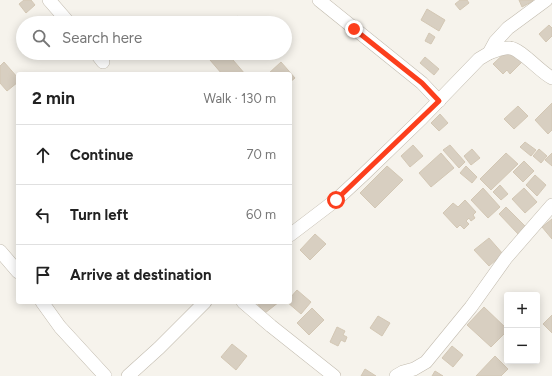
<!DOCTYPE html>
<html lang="en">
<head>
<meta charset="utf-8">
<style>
  body { margin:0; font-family:Figtree,sans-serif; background:#f6f6f6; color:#222 }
  .controls { position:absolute; right:12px; bottom:12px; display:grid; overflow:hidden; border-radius:4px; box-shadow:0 2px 10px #0003 }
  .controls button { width:36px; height:36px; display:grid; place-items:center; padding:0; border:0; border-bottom:1px solid #e0e0e0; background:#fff; color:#222; font:20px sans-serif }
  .stop { position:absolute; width:12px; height:12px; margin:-9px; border:3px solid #fc3f1d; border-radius:50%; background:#fff }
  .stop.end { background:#fc3f1d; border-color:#fff; box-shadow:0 1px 4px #0008 }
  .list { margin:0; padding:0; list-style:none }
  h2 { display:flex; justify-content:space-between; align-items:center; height:52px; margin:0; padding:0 16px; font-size:17px }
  h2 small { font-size:13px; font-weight:400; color:#767676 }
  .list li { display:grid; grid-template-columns:26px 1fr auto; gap:12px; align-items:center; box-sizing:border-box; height:60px; padding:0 16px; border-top:1px solid #e0e0e0 }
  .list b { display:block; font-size:15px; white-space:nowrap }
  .list em { font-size:13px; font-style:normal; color:#767676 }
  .icon { flex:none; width:22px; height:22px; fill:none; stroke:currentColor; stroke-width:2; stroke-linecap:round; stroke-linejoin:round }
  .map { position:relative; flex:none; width:552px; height:376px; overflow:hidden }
  .search { position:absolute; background:#fff; box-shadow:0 2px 10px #0003; left:16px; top:16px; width:276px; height:44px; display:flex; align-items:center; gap:10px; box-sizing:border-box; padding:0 14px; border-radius:22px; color:#767676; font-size:15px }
  .panel { position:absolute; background:#fff; box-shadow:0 2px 10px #0003; left:16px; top:72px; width:276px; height:232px; border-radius:4px }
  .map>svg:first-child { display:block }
  .building { fill:#d8cfc1; stroke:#d3c7b4 }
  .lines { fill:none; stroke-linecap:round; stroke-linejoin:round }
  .minor-casing { stroke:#c2bbae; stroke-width:14 }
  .minor { stroke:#fff; stroke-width:13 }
  .route { stroke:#fc3f1d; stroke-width:5 }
</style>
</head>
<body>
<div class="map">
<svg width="552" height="376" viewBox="0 0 552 376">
  <rect width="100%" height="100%" fill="#f6f3ec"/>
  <g class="building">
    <polygon points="24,0 31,0 35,5 26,13 19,4"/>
    <polygon points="460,0 467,0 469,3 460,10 455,4"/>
    <polygon points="519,0 533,0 533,1 522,7"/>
    <polygon points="427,9 445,20 439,31 421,20"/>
    <polygon points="238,16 243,23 230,23"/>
    <polygon points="549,25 552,28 552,36 546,42 539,34"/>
    <polygon points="429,33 435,37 431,44 425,41"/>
    <polygon points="509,49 522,62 510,74 507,70 503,74 493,64"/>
    <polygon points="204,53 227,53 245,74 222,74"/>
    <polygon points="425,57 439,69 434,75 420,63"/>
    <polygon points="4,62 18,78 18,82 7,91 0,83 0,66"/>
    <polygon points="281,62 295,78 290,82 290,74 268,74"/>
    <polygon points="552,103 552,130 548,134 535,120"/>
    <polygon points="518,106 528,116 514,129 504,119"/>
    <polygon points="440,114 448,123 439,131 431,123"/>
    <polygon points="525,142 536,150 531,156 520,147"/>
    <polygon points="413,145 423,156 410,167 401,156"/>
    <polygon points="450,145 465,162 459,168 443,150"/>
    <polygon points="472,149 480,158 471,165 464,156"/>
    <polygon points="539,149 547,156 541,163 533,156"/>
    <polygon points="441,153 454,168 431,187 419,173"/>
    <polygon points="506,153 518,164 491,190 480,179"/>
    <polygon points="552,153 552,166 545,160"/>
    <polygon points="524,161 534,171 523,182 513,172"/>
    <polygon points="387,166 403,180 375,208 360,193"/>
    <polygon points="466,166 477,177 472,183 460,173"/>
    <polygon points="535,175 546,185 537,196 526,185"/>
    <polygon points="500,185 508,194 501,200 493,192"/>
    <polygon points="483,188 500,207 488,218 471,200"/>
    <polygon points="524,188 537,202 525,213 512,199"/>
    <polygon points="465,200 476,212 473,215 475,218 471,221 469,218 466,221 469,224 464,229 460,225 457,228 443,213 453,203 458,207"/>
    <polygon points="506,207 526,227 518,234 499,214"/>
    <polygon points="552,219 552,239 542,227"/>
    <polygon points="315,234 326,244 310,260 300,250"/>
    <polygon points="489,238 503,254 489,266 474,250"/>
    <polygon points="297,290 311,302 301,314 287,302 290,302 290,298"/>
    <polygon points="256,302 279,302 265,313"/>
    <polygon points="484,307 507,329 507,331 491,347 467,325"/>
    <polygon points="312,308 324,320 309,335 297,323"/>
    <polygon points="552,315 552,333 543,324"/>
    <polygon points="378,316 390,323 382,336 370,328"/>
    <polygon points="337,327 345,331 343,335 347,337 345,342 341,340 338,346 330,342"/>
    <polygon points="232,344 247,356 236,370 221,357"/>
    <polygon points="452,346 463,355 453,367 442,358"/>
    <polygon points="495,356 508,369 501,376 476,376"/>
    <polygon points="365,369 376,376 361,376"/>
    <polygon points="435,371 443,376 432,376"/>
  </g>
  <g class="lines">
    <g class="minor-casing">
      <g id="minor">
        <polyline points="49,0 69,23"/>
        <polyline points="319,0 422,83 439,101"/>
        <polyline points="96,53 103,62"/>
        <path d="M 489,53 C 496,51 503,47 510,48 C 521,49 540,72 552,78"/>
        <polyline points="290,235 336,200 363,175 422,118 479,59 489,53 495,42 508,28 546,0"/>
        <polyline points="0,251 18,272"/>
        <polyline points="42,302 60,327 105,376"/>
        <polyline points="243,302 271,326 334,376"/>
        <polyline points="128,376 159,348 205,302"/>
        <polyline points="396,376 403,372 414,369 426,362 471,307 506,258 552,205"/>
      </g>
    </g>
    <use href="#minor" class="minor"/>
  </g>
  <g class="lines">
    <polyline class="route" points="336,200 439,101 422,83 354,29"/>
  </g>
</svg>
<div class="controls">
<button>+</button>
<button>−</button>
</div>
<div class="stop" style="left:336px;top:200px"></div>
<div class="stop end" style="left:354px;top:29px"></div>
<div class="search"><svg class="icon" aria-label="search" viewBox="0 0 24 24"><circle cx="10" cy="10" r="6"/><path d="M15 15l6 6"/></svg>Search here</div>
<section class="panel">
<h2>2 min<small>Walk · 130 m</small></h2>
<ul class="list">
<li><svg class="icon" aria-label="ahead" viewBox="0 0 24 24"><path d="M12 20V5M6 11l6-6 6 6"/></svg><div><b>Continue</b></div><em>70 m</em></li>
<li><svg class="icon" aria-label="left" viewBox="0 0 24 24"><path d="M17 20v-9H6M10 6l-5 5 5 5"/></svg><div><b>Turn left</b></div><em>60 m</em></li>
<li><svg class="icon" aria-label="arrive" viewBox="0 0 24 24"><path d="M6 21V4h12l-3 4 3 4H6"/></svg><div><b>Arrive at destination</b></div></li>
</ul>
</section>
</div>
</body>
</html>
